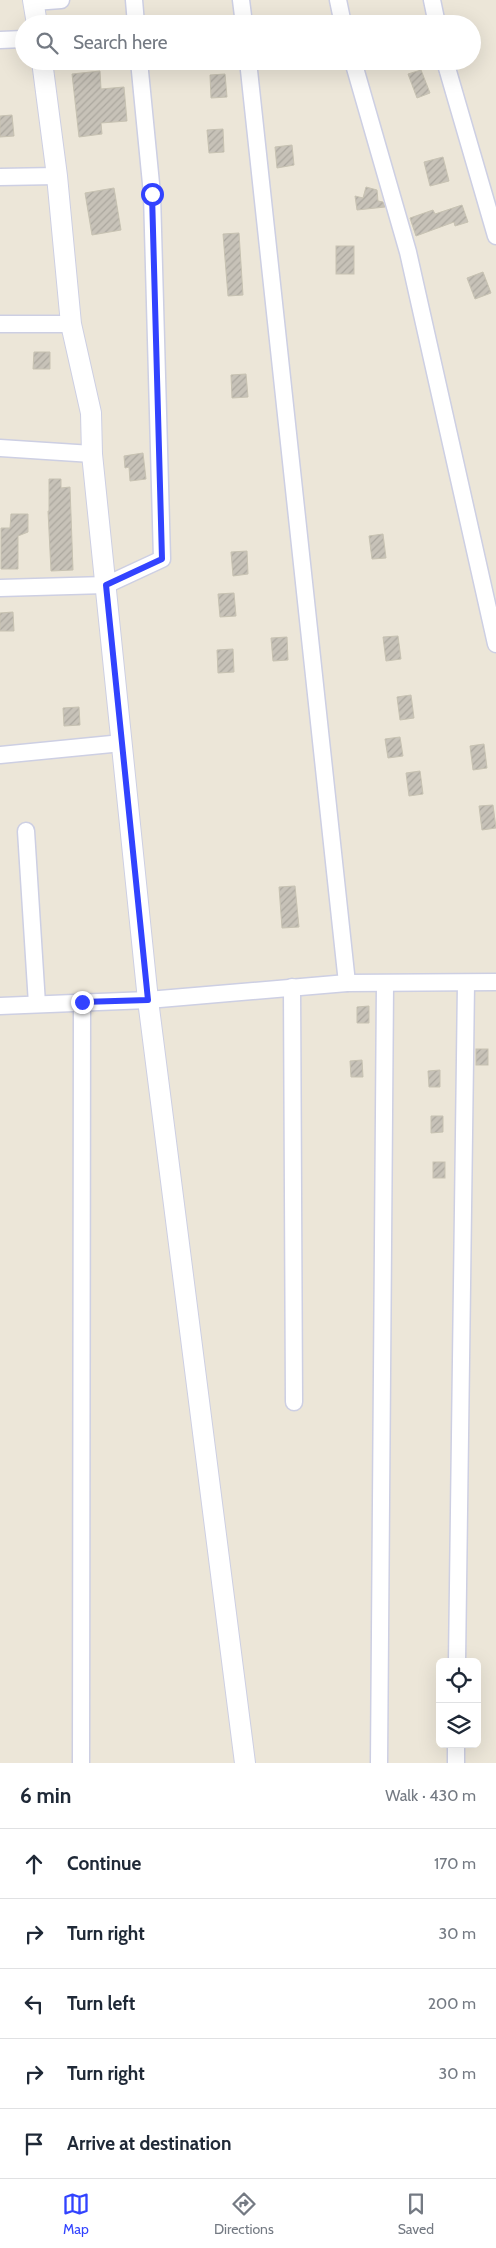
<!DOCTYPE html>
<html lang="en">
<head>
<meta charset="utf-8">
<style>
  body { margin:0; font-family:Cabin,sans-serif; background:#f6f6f7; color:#1f2937 }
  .controls { position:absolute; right:15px; bottom:15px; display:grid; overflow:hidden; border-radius:8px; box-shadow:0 5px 20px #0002 }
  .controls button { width:45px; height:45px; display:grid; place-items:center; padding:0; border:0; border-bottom:1px solid #e0e1e3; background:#fff; color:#1f2937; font:25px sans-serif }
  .stop { position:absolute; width:15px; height:15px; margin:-11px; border:4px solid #3243ff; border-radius:50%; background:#fff }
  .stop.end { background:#3243ff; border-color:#fff; box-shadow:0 1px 5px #0008 }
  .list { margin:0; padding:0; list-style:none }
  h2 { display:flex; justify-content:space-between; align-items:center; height:65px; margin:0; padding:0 20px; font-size:21px }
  h2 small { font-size:16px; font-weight:400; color:#747a83 }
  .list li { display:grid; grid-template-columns:32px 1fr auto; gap:15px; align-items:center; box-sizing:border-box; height:70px; padding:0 20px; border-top:1px solid #e0e1e3 }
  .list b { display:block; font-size:19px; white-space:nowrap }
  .list em { font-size:16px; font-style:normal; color:#747a83 }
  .icon { flex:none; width:28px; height:28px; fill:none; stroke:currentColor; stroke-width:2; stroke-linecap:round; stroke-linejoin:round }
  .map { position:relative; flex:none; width:496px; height:1763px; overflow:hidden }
  .search { position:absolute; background:#fff; box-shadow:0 5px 20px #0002; left:15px; right:15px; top:15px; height:55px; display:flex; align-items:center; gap:12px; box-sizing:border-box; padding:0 18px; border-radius:28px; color:#747a83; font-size:19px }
  .sheet { height:415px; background:#fff }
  nav { display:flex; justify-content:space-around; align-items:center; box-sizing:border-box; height:70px; border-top:1px solid #e0e1e3; background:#fff; font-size:14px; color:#747a83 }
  nav a { display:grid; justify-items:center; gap:2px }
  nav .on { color:#3243ff }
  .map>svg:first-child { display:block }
  .building { fill:url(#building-hatch); stroke:#c7c2b2 }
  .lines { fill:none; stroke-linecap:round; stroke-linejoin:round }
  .minor-casing { stroke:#cdcfe3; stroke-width:19 }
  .tertiary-casing { stroke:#cdcfe3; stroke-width:22 }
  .minor { stroke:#fff; stroke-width:16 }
  .tertiary { stroke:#fff; stroke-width:20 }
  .route { stroke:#3243ff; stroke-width:6 }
</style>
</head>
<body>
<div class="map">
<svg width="496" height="1763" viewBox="0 0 496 1763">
  <defs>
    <pattern id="building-hatch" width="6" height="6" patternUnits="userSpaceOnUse" patternTransform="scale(1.25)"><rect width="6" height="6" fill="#c7c2b8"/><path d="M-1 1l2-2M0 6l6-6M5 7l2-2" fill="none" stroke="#aba79e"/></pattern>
  </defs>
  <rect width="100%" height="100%" fill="#ece6d8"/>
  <g class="building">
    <polygon points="421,70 430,93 417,98 408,74"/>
    <polygon points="100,71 101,89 124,87 127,121 101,123 102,134 79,137 72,74"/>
    <polygon points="225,74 227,97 211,98 210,75"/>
    <polygon points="12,115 14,136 0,137 0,116"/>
    <polygon points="223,129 224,152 209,153 207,130"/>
    <polygon points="292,145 294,165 277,168 275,147"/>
    <polygon points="443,157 449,181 430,186 424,162"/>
    <polygon points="366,187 377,190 378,201 383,202 385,207 357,210 355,196 363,198"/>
    <polygon points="114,188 121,230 92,235 85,193"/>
    <polygon points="462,205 468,222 455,226 454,222 416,236 410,218 433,210 435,214"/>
    <polygon points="239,233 243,295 228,296 223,234"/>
    <rect x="336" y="246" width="18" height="28"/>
    <polygon points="483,272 491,293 475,299 467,278"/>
    <polygon points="34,352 50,352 50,369 33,369"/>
    <polygon points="246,374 248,397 232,398 231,375"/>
    <polygon points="143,453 146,479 130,481 129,467 125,468 124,456"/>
    <polygon points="49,479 61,479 61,488 70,487 73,570 51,571 48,511 49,511"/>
    <polygon points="11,514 28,514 28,532 18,536 18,569 1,569 1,528 10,528"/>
    <polygon points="383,534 386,558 372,559 369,536"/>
    <polygon points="247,551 248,574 233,576 231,552"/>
    <polygon points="234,593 236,616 220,617 218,594"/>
    <polygon points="13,612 14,631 0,631 0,613"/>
    <polygon points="398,636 401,659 386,661 383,637"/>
    <polygon points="287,637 288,660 273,661 271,638"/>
    <polygon points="233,649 234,672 218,673 217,650"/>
    <polygon points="411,695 414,718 400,720 397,697"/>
    <polygon points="79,707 80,725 64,726 63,708"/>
    <polygon points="400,737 403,756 388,758 385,739"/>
    <polygon points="484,744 487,768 473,770 470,746"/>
    <polygon points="420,771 423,794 409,796 406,773"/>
    <polygon points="493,805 496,828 482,830 479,806"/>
    <polygon points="295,886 299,927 282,928 279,887"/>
    <polygon points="369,1006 369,1023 357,1023 357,1007"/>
    <rect x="476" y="1049" width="12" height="16"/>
    <polygon points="362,1060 363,1077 351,1077 350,1061"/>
    <polygon points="440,1070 440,1087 429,1087 428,1071"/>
    <polygon points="431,1116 443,1116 443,1132 431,1133"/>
    <rect x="433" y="1162" width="12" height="16"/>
  </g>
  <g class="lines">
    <g class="minor-casing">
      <g id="minor">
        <polyline points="134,0 136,24"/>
        <polyline points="241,0 244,24"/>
        <polyline points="338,0 343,24"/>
        <polyline points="432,0 437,24"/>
        <polyline points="34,2 61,0"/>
        <polyline points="0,40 24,39"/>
        <polyline points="248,61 347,983"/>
        <polyline points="353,61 408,252 496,644"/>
        <polyline points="445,61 496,236"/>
        <polyline points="0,177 57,176"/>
        <polyline points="0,324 71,324"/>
        <polyline points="0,448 92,454"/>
        <polyline points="0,588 106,585 162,559 152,194 139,61"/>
        <polyline points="0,755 122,743"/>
        <polyline points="26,831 37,1004"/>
        <polyline points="292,987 294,1402"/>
        <polyline points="0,1006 148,1000 347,983 496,982"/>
        <polyline points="457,1662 466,983"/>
        <polyline points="81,1763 82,1002"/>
        <polyline points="379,1763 385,984"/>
        <polyline points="456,1763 456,1744"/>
      </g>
    </g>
    <g class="tertiary-casing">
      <g id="tertiary">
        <polyline points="33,0 37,24"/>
        <polyline points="42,61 57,176 71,324 91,413 92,454 148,1000 245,1763"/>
      </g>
    </g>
    <use href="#minor" class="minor"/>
    <use href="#tertiary" class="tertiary"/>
  </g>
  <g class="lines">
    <polyline class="route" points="82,1002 148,1000 106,585 162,559 152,194"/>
  </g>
</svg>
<div class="controls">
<button><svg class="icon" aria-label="locate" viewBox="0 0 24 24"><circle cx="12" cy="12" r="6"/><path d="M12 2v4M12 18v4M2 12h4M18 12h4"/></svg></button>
<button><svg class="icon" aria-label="layers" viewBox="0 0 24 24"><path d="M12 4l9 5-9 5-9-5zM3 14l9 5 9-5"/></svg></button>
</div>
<div class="stop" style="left:152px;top:194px"></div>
<div class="stop end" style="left:82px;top:1002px"></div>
<div class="search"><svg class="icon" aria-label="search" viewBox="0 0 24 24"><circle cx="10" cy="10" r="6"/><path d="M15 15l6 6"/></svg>Search here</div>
</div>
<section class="sheet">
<h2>6 min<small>Walk · 430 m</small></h2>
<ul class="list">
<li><svg class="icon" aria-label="ahead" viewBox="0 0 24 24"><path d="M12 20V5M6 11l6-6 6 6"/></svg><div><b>Continue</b></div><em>170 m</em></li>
<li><svg class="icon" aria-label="right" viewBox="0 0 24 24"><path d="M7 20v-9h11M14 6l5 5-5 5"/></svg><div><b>Turn right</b></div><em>30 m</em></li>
<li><svg class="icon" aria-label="left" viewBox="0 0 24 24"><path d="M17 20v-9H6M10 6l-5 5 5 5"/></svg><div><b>Turn left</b></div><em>200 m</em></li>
<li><svg class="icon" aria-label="right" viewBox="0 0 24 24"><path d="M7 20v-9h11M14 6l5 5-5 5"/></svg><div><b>Turn right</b></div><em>30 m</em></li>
<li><svg class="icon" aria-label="arrive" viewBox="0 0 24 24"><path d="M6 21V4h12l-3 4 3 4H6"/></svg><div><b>Arrive at destination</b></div></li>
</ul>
</section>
<nav>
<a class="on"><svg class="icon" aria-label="map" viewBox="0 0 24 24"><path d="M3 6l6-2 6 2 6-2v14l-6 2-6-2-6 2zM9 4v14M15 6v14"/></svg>Map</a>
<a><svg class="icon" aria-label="directions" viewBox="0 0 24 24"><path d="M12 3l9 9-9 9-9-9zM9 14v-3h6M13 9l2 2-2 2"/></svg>Directions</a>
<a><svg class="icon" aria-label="saved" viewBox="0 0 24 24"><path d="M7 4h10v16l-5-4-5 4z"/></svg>Saved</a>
</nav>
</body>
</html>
